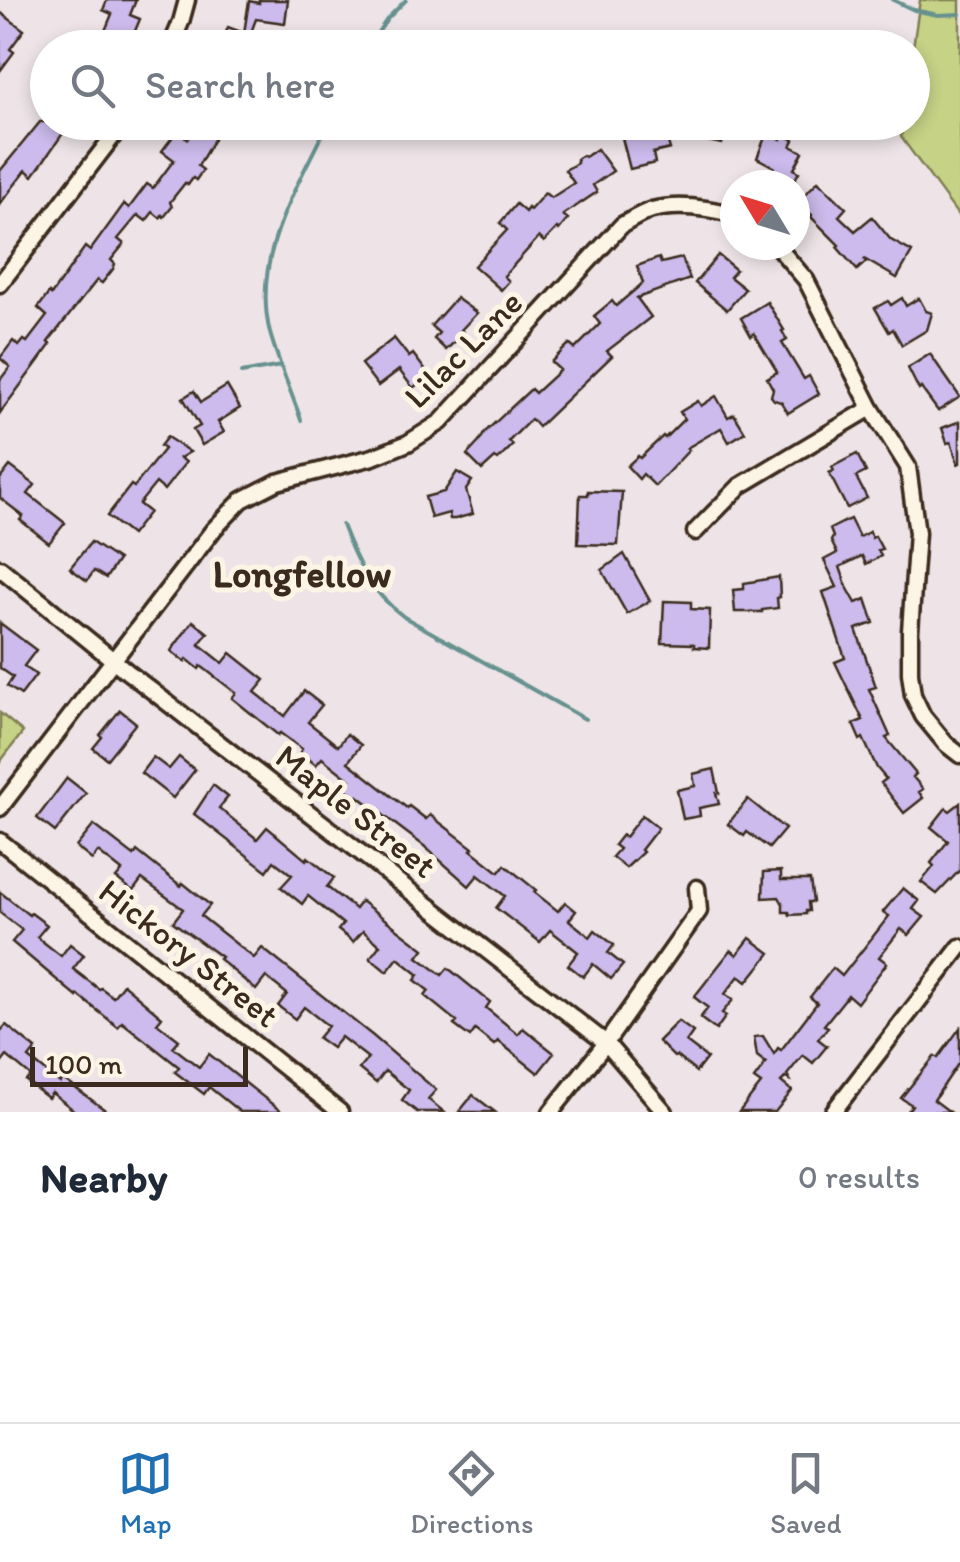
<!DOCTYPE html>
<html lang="en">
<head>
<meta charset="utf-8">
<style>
  body { margin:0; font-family:Itim,sans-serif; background:#f2f2f3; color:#1f2937 }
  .compass { position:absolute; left:720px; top:170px; width:90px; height:90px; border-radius:50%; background:#fff; box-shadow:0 5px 15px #0003; rotate:308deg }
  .scale { position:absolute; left:30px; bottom:25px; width:218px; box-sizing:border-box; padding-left:10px; border:5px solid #3b2a1e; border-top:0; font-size:28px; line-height:35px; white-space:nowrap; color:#3b2a1e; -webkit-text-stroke:8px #fcf5e5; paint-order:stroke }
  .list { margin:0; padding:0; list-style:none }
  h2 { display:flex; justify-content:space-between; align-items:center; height:130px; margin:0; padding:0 40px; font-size:42px }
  h2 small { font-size:32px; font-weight:400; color:#747a83 }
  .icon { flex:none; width:55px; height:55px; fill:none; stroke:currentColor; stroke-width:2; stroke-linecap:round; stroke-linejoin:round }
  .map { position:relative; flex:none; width:960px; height:1112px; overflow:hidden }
  .search { position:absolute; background:#fff; box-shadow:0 5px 15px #0003; left:30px; right:30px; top:30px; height:110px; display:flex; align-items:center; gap:25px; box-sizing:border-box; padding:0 35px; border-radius:55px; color:#747a83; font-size:38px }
  .sheet { height:310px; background:#fff }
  nav { display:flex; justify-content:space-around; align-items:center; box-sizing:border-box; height:140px; border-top:2px solid #e0e1e3; background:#fff; font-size:28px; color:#747a83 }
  nav a { display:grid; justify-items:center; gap:5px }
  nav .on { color:#1f6fb2 }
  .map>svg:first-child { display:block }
  .green { fill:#c6d286; stroke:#807e52; stroke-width:2.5 }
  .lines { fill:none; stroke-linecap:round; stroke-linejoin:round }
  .stream { stroke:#66918e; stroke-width:4 }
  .building { fill:#ccbbec; stroke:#3b2a1e; stroke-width:2.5 }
  .minor-casing { stroke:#3b2a1e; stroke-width:21 }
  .minor { stroke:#fcf5e5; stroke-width:14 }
  .labels { text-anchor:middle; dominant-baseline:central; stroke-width:10; stroke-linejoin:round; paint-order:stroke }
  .street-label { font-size:35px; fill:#3b2a1e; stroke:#fcf5e5 }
  .neighbourhood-label { font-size:38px; font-weight:bold; fill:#3b2a1e; stroke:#fcf5e5 }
</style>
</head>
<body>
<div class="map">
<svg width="960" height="1112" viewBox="0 0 960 1112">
  <rect width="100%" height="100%" fill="#eee4e7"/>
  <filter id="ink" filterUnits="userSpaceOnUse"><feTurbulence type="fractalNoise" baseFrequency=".01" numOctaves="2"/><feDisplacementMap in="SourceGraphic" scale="20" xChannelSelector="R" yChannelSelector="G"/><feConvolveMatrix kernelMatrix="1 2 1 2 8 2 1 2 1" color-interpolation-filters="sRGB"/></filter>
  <g filter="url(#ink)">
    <g class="green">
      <polygon points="920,0 960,0 960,218 901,137 903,123 912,122 912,54"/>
      <polygon points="0,713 23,732 0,762"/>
    </g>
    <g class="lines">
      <g class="stream">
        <polyline points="893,0 914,10 938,15 960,14"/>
        <polyline points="367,48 388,18 406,0"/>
        <polyline points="241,373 281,366"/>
        <path d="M 301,420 C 291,391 278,362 270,333 C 251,257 297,188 328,122"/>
        <path d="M 342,525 C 357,564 370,591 404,617 L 585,719"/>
      </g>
    </g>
    <g class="building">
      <polygon points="107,0 136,0 130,15 140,19 128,48 76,48 87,33 100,43 112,14 103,10"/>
      <polygon points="259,0 288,0 285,23 256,19 245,48 220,48 228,27 244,33 249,1 259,3"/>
      <polygon points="0,12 24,30 10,49 14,52 0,71"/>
      <polygon points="40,122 71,122 33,176 26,170 0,204 0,171"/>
      <polygon points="197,122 224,122 198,166 203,170 196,180 193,178 188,185 185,183 170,202 172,207 164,217 162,215 160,218 153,212 146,221 138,215 118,239 124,244 111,260 115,264 113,269 102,283 97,280 48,342 51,344 0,413 0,380 10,367 0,358 13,341 19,346 24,340 27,342 47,316 38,308 49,293 51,295 85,247 90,251 124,204 129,208 147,184 153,188 174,160 162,151 177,131 188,139"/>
      <polygon points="618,122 669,122 672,134 666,135 670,149 653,153 655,163 630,169"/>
      <polygon points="711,122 726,122 722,144 708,141"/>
      <polygon points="767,132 781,139 783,134 794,140 791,146 803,152 794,169 799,172 792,185 782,185 769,178 774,167 757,158"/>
      <polygon points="597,149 613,171 593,185 597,192 563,215 568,219 559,230 557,228 544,242 539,237 504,276 509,281 501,290 474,266 507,230 500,223 516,204 525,212 528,208 530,210 545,193 551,198 574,183 565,170 577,163 577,159 582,155 585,157"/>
      <polygon points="818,181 846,208 839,216 855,231 872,217 891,240 912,252 897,278 864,259 866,262 857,270 837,247 839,245 811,217 812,215 798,202"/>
      <polygon points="718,255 736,270 730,277 745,289 727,310 695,283"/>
      <polygon points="659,258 661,263 682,258 690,279 637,298 651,317 607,351 612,356 538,427 531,419 509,441 513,445 498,460 495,458 482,470 467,455 479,442 485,432 531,389 535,393 560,370 551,362 569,344 575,349 600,324 594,316 612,301 616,306 643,283 637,266"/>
      <polygon points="456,298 477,313 461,330 464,333 446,350 434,339 439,333 431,326"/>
      <polygon points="902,298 906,306 919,298 926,311 932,313 927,330 902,345 893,329 889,332 875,308 888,301 891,305"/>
      <polygon points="767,302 784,330 782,331 787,340 782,343 804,379 809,376 819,394 788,413 781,402 774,400 771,396 773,389 767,378 777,372 775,368 754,333 751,336 741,318"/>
      <polygon points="394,338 409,357 413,354 429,375 413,388 399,370 378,386 361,364"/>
      <polygon points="930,354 960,397 938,411 921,388 919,390 908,368"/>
      <polygon points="227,386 240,408 218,422 224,432 202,445 193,430 200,426 183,398 194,391 201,402"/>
      <polygon points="716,396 728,417 734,414 745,432 729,442 721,428 687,448 689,450 655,486 643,474 639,479 627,466 638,456 640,458 663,436 665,438 684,419 680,412 698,401 701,406"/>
      <polygon points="960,421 960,463 958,464 951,442 947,443 942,428"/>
      <polygon points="167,437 190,452 180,458 186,462 164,490 156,483 139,504 149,512 131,535 107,516 131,485 134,487 164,449 160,446"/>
      <polygon points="857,454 866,472 856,477 867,498 847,508 829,473 834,471 832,467"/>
      <polygon points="10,466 35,485 28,494 65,523 49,543 20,520 23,516 0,498 0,479"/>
      <polygon points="457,472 472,481 466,490 473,514 455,519 450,519 449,513 431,518 425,497 444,492"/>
      <polygon points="588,491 622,492 618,545 578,544 580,495 588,495"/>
      <polygon points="850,519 859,537 869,532 872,538 875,536 882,549 878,550 881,556 866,564 862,556 840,567 847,587 856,603 866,599 874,623 856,629 876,687 869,689 890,736 886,738 916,774 913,777 923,789 919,792 923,798 904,813 881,783 886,779 877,768 863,738 860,740 853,724 863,720 835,662 845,658 823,592 837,587 824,560 837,553 831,541 833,537 830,529"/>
      <polygon points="91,542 118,560 106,578 94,571 87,581 70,568"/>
      <polygon points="624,554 650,601 627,614 602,570"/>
      <polygon points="779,577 780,597 777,598 778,608 762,610 762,612 735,612 733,590 744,589 744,583"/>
      <polygon points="664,601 691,602 691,609 710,610 709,648 694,647 694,644 662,643"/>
      <polygon points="193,621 208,633 199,644 223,663 231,653 265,680 255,692 285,716 304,691 322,705 308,722 338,746 347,734 361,745 348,762 407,808 409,806 426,819 430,815 473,848 471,850 499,872 505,865 536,890 534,892 558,911 565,902 576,911 569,920 590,937 595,930 614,945 608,953 623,965 611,979 593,964 583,977 568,965 578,952 550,930 540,942 496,908 505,896 478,875 469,886 424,846 358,796 357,797 344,788 350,780 322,758 316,765 300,752 302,749 280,733 278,735 232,698 236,693 201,666 199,669 187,659 185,662 171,651"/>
      <polygon points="0,623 36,650 24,666 36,675 21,695 7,686 13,677 0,668"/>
      <polygon points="120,710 136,723 107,759 93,748 102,737 100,735"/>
      <polygon points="153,757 169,769 179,757 195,770 173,798 141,773"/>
      <polygon points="714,769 719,793 716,793 719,804 699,808 700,816 683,819 677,790 695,786 693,774"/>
      <polygon points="67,778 86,793 55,832 37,818"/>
      <polygon points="213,785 228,797 219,808 257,839 267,827 306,860 308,857 334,878 327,887 355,909 361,901 424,949 418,957 442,975 448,968 490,1002 486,1008 518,1034 523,1028 554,1053 538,1073 498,1041 494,1045 475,1030 470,1037 454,1025 457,1022 425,996 429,991 415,980 419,975 398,958 387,972 370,958 380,945 363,931 353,942 338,930 343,924 308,896 302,904 281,887 292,875 274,861 267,871 194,814"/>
      <polygon points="748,799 785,829 769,848 747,832 744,836 728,824"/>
      <polygon points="960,803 960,870 937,894 921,882 934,866 931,863 948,841 931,827 946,808 950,811"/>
      <polygon points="642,815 658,828 641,850 643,852 626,868 612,857 619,849 614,845 622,835 625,837"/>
      <polygon points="94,825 134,856 137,851 181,886 183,883 210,905 201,916 254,958 262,948 373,1036 436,1090 428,1099 444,1112 417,1112 402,1100 409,1090 385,1071 376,1083 359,1069 368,1058 341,1037 332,1048 318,1038 328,1026 304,1007 295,1019 278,1006 287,994 266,977 256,990 219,959 221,957 173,922 183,909 142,879 133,891 116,878 122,871 98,852 92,860 76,847"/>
      <polygon points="781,871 781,880 810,880 813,902 808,902 809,911 806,911 806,914 790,915 789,912 783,912 783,904 779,897 763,898 764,872"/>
      <polygon points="903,888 919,901 913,909 924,917 909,935 901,929 879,957 887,963 857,1003 848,995 824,1025 828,1027 818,1039 827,1046 813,1063 803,1055 787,1075 790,1080 785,1078 781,1082 792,1091 775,1112 739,1112 761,1084 754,1079 766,1063 757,1056 754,1037 763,1036 774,1054 778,1048 781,1050 817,1003 810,997 833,968 842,976 889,916 883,912"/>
      <polygon points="0,892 29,915 31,913 47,925 37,937 61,956 70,944 84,955 73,969 99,989 101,988 113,997 123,984 162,1017 157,1023 179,1040 173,1047 199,1067 209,1054 282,1112 240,1112 209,1087 204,1094 175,1072 179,1067 122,1022 118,1027 78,995 77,997 12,942 22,930 0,913"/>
      <polygon points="750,938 770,953 747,982 739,976 725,994 733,1000 722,1013 726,1016 716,1030 700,1018 708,1008 694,997 731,950 737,955"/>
      <polygon points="678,1021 693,1032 686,1042 707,1058 696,1072 676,1056 674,1057 658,1041"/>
      <polygon points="6,1025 36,1049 29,1058 60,1083 63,1079 108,1112 76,1112 52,1093 48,1098 26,1081 31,1076 7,1056 0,1065 0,1032"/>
      <polygon points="960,1028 960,1061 934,1100 950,1112 907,1112 912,1105 901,1098 935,1056 938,1058"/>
      <polygon points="473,1095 495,1112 459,1112"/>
    </g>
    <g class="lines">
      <g class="minor-casing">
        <g id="minor">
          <polyline points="170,48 181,22 187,0"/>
          <polyline points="776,245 806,280 871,408 908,467 917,533 910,631 910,673 913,695 923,716 946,744 960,755"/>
          <polyline points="0,284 124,122"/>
          <polyline points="695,532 740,486 871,408"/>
          <polyline points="0,568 129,673 606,1043 665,1112"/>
          <path d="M 0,808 L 214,529 L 242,500 L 277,482 L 373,457 L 408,443 L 441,422 L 622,225 C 631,220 642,213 652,210 C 679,203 709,208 735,215"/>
          <polyline points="0,841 340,1112"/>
          <polyline points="551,1112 606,1043 699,911 697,888"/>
          <polyline points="833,1112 960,947"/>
        </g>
      </g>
      <use href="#minor" class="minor"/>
    </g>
  </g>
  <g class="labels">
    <g class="street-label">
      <text transform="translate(463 349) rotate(-45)">Lilac Lane</text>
      <text transform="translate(356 811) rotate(38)">Maple Street</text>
      <text transform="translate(189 953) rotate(38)">Hickory Street</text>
    </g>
    <g class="neighbourhood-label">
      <text x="302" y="574">Longfellow</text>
    </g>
  </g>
</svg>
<svg class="compass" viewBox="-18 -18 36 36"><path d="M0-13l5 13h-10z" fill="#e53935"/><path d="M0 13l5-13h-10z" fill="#747a83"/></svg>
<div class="scale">100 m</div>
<div class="search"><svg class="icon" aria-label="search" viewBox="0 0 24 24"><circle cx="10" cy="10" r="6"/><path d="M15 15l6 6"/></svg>Search here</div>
</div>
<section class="sheet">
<h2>Nearby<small>0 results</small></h2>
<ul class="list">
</ul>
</section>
<nav>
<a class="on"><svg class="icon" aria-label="map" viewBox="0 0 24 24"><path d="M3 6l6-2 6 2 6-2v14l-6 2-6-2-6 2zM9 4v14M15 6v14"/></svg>Map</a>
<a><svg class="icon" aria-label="directions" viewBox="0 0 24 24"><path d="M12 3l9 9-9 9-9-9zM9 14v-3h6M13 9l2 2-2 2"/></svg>Directions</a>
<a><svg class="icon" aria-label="saved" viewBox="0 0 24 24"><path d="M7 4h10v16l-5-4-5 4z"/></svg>Saved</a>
</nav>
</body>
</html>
